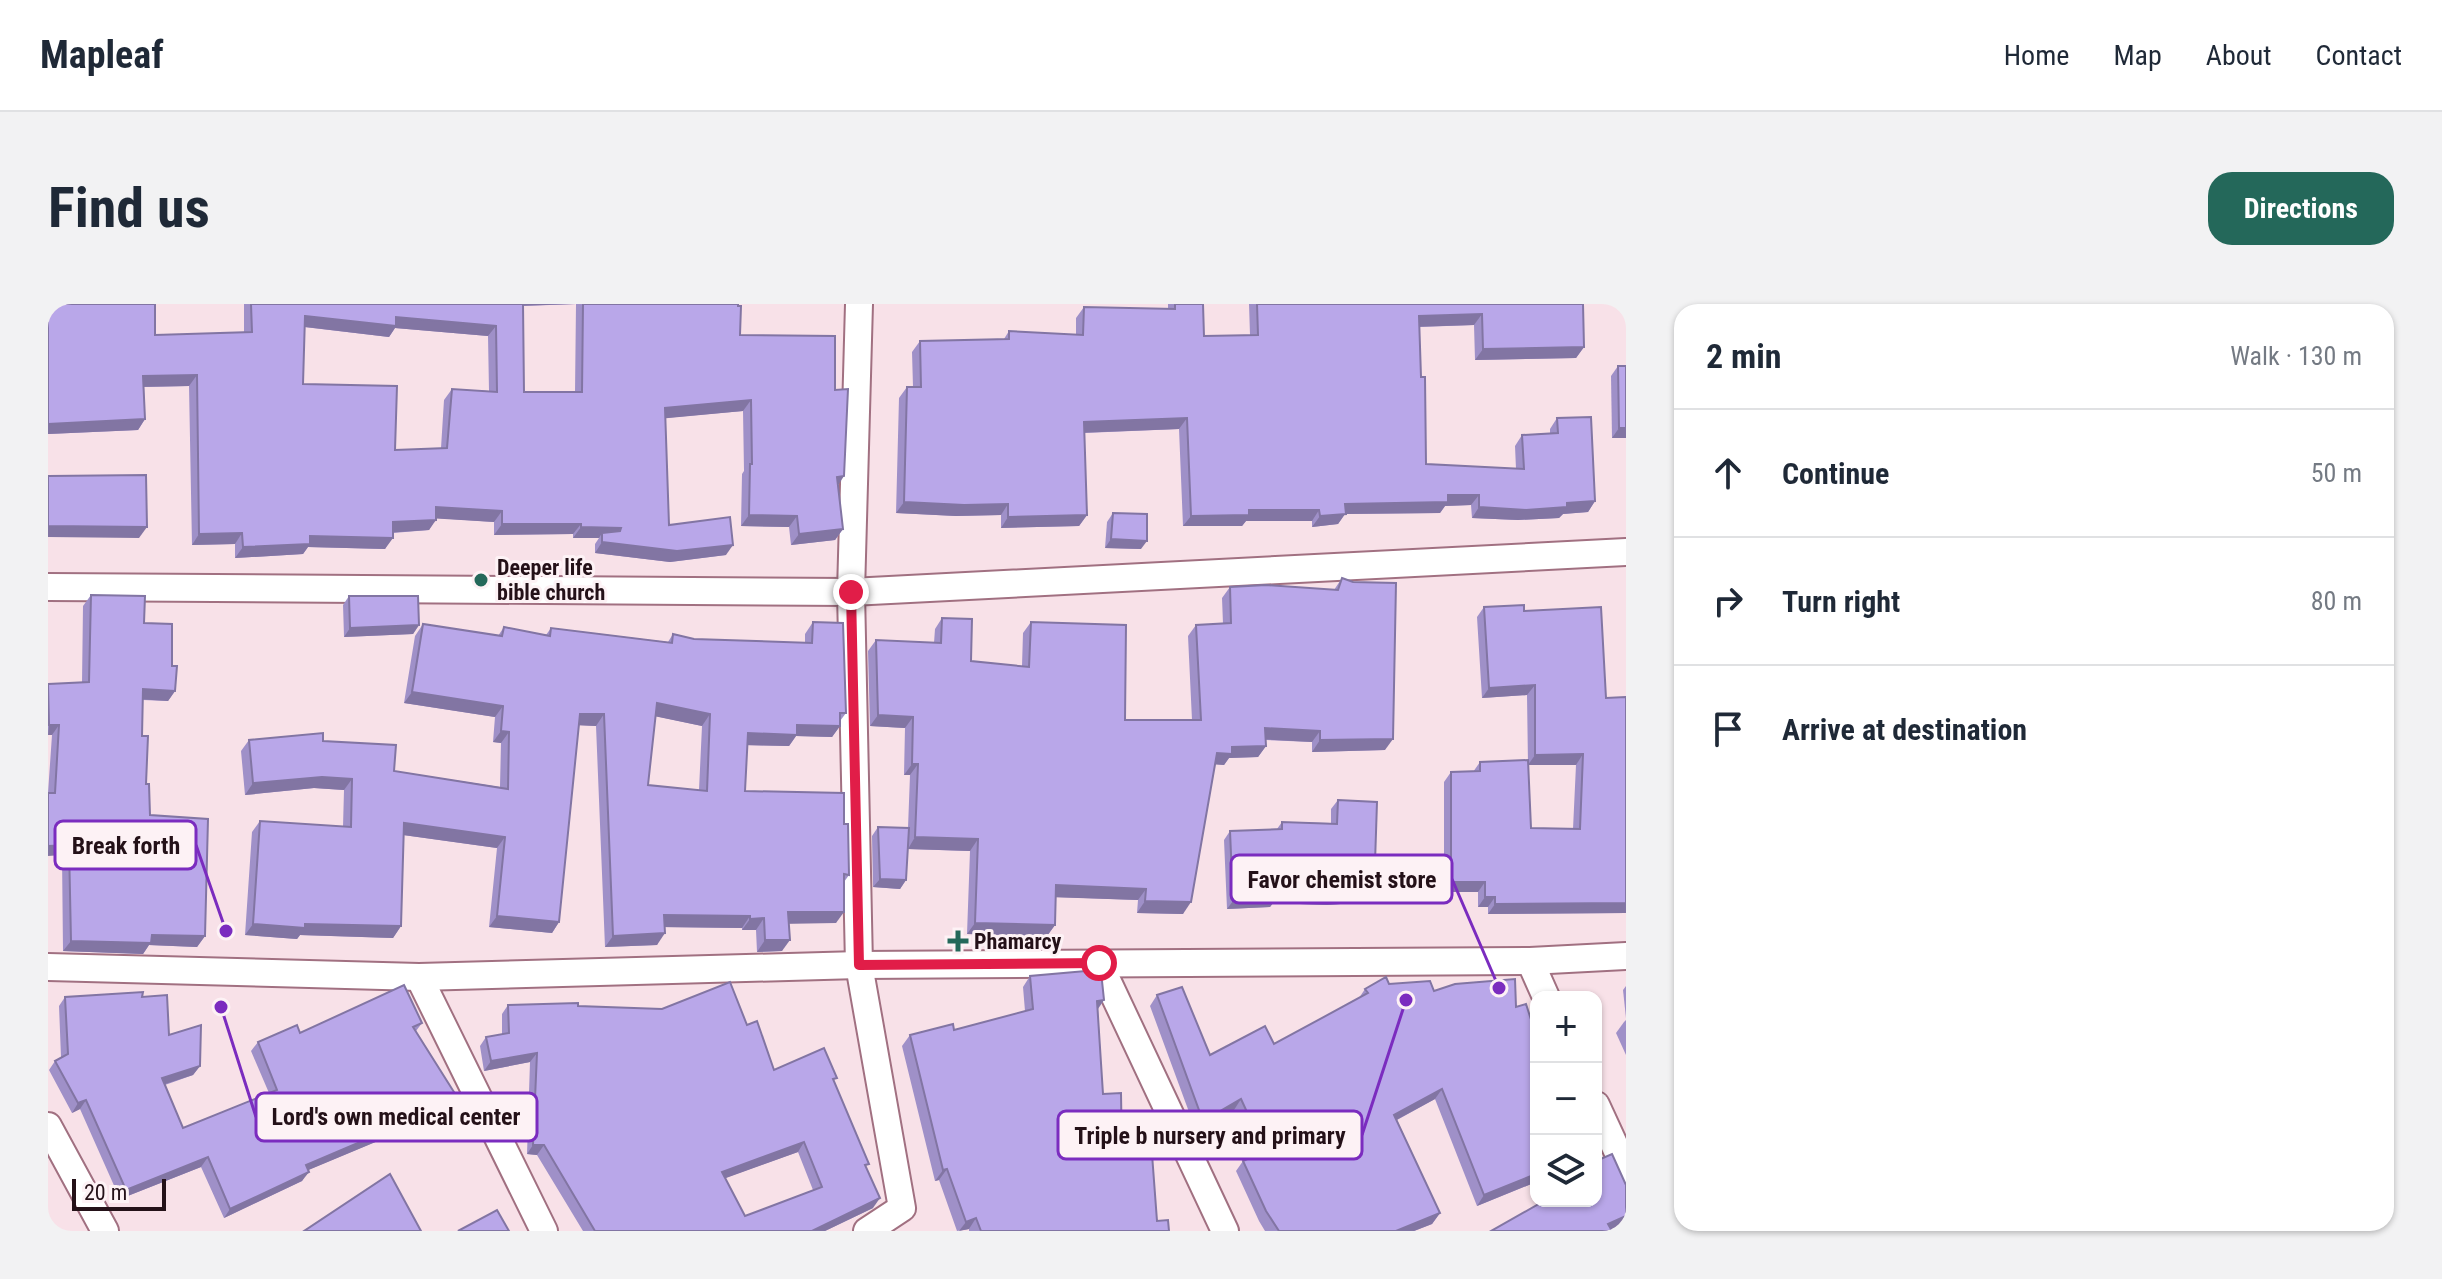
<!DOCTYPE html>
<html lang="en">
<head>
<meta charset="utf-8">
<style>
  body { margin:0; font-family:"Roboto Condensed",sans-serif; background:#f2f2f3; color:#1f2937 }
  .controls { position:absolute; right:24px; bottom:24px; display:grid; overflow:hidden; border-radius:16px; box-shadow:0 2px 6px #0004 }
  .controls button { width:72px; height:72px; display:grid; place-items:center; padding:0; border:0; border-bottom:2px solid #e0e1e3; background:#fff; color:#1f2937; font:40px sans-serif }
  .scale { position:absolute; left:24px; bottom:20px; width:94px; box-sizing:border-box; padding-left:8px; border:4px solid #241118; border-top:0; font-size:22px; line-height:28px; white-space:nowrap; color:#241118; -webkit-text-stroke:6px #fdf2f5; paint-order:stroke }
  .stop { position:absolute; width:24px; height:24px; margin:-18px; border:6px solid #e11d48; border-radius:50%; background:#fff }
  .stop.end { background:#e11d48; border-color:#fff; box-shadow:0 2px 8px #0008 }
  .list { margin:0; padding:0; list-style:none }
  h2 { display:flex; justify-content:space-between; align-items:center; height:104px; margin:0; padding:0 32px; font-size:34px }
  h2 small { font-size:26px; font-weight:400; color:#747a83 }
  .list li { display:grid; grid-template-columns:52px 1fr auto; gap:24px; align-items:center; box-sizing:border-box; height:128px; padding:0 32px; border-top:2px solid #e0e1e3 }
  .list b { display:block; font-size:30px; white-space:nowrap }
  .list em { font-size:26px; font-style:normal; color:#747a83 }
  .icon { flex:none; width:44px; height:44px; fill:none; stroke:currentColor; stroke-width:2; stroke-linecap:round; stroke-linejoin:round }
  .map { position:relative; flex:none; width:1578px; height:927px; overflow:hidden; border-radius:24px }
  header { display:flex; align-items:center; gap:48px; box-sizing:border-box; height:112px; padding:0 40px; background:#fff; border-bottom:2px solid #e0e1e3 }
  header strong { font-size:38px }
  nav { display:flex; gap:44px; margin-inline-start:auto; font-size:28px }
  .intro { display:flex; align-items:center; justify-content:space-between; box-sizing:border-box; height:192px; padding:0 48px }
  h1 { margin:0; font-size:56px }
  .button { padding:20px 36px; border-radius:24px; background:#24685a; color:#fff; font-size:28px; font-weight:700 }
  main { display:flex; gap:48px; padding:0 48px }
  aside { flex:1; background:#fff; border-radius:24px; box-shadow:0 2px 6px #0004 }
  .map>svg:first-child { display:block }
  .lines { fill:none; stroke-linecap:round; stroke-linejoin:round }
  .minor-casing { stroke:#a17081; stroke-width:30 }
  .minor { stroke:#fff; stroke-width:26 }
  .wall { fill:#9f90c8; fill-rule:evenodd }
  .shaded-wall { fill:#8275a3 }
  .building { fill:#b9a7e9; stroke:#8275a3; stroke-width:2; fill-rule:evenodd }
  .route { stroke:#e11d48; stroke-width:10 }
  .poi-dot { fill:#24685a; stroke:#fdf2f5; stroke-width:3 }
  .labels { text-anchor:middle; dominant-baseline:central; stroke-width:6; stroke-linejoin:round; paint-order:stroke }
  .poi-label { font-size:22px; font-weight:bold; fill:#241118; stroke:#fdf2f5; text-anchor:start }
  .leader { fill:none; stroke:#7b2cbf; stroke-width:3 }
  .callout-dot { fill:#7b2cbf; stroke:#fdf2f5; stroke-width:3 }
  .callout { fill:#fdf2f5; stroke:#7b2cbf; stroke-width:3 }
  .callout-label { font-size:24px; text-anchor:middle; font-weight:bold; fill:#241118 }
</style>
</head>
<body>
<header>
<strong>Mapleaf</strong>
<nav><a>Home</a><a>Map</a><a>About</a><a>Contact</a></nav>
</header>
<div class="intro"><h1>Find us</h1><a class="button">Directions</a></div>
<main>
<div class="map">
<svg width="1578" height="927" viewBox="0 0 1578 927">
  <rect width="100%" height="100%" fill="#f8e1e8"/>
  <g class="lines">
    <g class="minor-casing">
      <g id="minor">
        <polyline points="811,0 803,288 811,661 854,904 819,927"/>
        <polyline points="0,283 803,288 1578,248"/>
        <polyline points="1482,657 1498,693"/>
        <polyline points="1051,659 1177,927"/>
        <polyline points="0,663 371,673 811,661 1482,657 1578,652"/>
        <polyline points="371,673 496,927"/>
        <polyline points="1548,801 1578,866"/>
        <polyline points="0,822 57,927"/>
      </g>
    </g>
    <use href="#minor" class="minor"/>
  </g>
  <g class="wall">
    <path d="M 196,0 L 690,0 L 692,31 L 787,86 L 790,181 L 795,225 L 787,236 L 743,241 L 741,223 L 693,222 L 694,170 L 696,167 L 695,107 L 617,114 L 621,221 L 678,251 L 622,258 L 547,249 L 547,240 L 551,234 L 525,234 L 525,230 L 446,231 L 446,218 L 388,214 L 381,226 L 345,229 L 337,245 L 260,243 L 255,250 L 187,254 L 187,240 L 144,241 L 141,82 L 96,83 L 97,115 L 90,126 L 0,130 L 107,31 L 196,28 ZM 528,0 L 527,88 L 476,88 L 475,2 ZM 256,23 L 341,33 L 347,24 L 440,32 L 441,87 L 404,85 L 396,96 L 393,144 L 347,146 L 255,80 Z"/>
    <polygon points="1120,0 1155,0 1156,32 1202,31 1201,0 1535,0 1536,43 1528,54 1427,56 1426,21 1371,23 1373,73 1378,160 1468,165 1467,142 1474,131 1502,129 1502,125 1509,114 1547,197 1540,208 1515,210 1511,214 1470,216 1424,214 1423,201 1397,202 1392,209 1297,210 1290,220 1264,223 1264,217 1198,217 1194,222 1135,222 1131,125 1036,129 1039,211 1031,222 953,224 953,211 908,212 848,209 851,94 859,83 865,83 864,48 872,37 956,35 961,27 1028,31 1028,14 1036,3 1120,5"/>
    <polygon points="1570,62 1578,62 1578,134 1564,134 1563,72"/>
    <polygon points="1065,209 1093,245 1057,244 1059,218"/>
    <polygon points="1294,274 1337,446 1264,448 1264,438 1218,436 1218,442 1210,453 1181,454 1176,461 1167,460 1135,610 1089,609 1090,596 1008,593 1007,621 999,632 919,630 922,547 860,545 858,576 852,585 825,583 824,532 830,523 860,524 862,471 856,471 857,424 822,422 820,347 828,336 886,339 887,325 894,314 923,357 974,362 975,329 983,318 1077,416 1144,416 1140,332 1148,321 1175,320 1174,294 1182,283 1286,286"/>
    <polygon points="43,291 96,319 124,362 127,387 120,397 95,396 94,432 98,480 102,511 157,632 149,643 101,641 95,650 15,647 14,551 0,489 4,431 0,431 0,380 34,379 35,302"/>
    <polygon points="301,292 371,321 365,330 296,333 295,301"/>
    <polygon points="1436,303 1476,307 1558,394 1578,609 1440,610 1440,603 1430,603 1430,588 1396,588 1396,478 1403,468 1425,468 1432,458 1483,524 1525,525 1528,461 1480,461 1479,391 1434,394 1429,313"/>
    <path d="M 765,318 L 798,409 L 792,417 L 792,422 L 784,433 L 748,432 L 741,442 L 699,441 L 697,487 L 796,520 L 801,571 L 796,578 L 788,619 L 741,619 L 734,647 L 709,648 L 708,626 L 694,626 L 694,624 L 617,623 L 609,641 L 557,643 L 548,422 L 531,421 L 511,618 L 504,629 L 441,623 L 449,544 L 355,531 L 353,622 L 345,634 L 252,631 L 249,635 L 197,631 L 204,528 L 212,517 L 295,523 L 296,486 L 266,484 L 197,491 L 193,447 L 201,436 L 275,437 L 346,467 L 452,483 L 453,439 L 445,438 L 447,413 L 356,399 L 367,332 L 375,320 L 450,332 L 456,323 L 498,331 L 503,324 L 620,338 L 625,330 L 646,335 L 757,339 L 757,330 ZM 607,412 L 654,422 L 651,486 L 600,481 Z"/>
    <polygon points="1290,496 1319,598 1279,601 1225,599 1222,603 1179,605 1176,536 1182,527 1229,525 1234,518 1283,519 1283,505"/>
    <polygon points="982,672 1056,696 1050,705 1055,790 1074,853 1109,917 1121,927 921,927 921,925 909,927 891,876 887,877 854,742 862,731 906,726 977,707 975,683"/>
    <polygon points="1341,680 1468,703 1488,731 1488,878 1429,902 1387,795 1349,816 1392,909 1384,920 1366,927 1217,927 1211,917 1188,867 1195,857 1207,852 1186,806 1148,827 1102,702 1109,691 1162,751 1226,740 1311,694 1317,685"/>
    <polygon points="1578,682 1578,714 1575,686"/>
    <polygon points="17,693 94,693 121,731 152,762 145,771 117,781 135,824 221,789 203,747 210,738 252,729 374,719 368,727 411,796 404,806 260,866 254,877 176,914 153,863 72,895 32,805 24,809 1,766 7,757 13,753 11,702"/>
    <path d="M 460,701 L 530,702 L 699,721 L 726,766 L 786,778 L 818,864 L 825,904 L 777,927 L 535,927 L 489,851 L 479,850 L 482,758 L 436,767 L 432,742 L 438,733 L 454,730 L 454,710 ZM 750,848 L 765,886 L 697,912 L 677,874 Z"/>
    <polygon points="1578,716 1578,751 1568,729 1576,718"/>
  </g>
  <g class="shaded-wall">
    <polygon points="468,0 528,0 467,2"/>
    <polygon points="1434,10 1426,21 1363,23 1371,12"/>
    <polygon points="257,12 348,13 448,22 440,32 347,24 341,33 249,22"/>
    <polygon points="1536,43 1528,54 1427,56 1435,45"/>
    <polygon points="149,71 141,82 88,83 95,72"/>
    <polygon points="703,96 695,107 610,115 617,104"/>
    <polygon points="1139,114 1131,125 1028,129 1036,118"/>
    <polygon points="97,115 90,126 0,130 0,120"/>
    <polygon points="1571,124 1578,124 1578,134 1564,134"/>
    <polygon points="796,172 789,183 789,173"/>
    <polygon points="1400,191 1431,191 1423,201 1397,202 1392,209 1297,210 1290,220 1264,223 1272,212 1297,200"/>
    <polygon points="1547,197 1540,208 1515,210 1511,214 1470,216 1424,214 1431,203"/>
    <polygon points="856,198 960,200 953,211 908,212 848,209"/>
    <polygon points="388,203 454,207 446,218 380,214"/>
    <polygon points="1201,206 1271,206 1264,217 1198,217 1194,222 1135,222 1143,212"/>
    <polygon points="701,211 749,212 741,223 693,222"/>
    <polygon points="1039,211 1031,222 953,224 960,213"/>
    <polygon points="388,216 381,226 337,229 345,218"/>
    <polygon points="454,220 533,220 525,230 446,231"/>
    <polygon points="0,222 99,223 91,234 0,233"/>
    <polygon points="533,223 573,224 565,235 554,229 551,234 525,234"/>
    <polygon points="795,225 787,236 743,241 751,230"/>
    <polygon points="194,229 187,240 144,241 151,230"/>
    <polygon points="262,232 345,234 337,245 260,243 255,250 187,254 195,243"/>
    <polygon points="1063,235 1099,237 1093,245 1057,244"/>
    <polygon points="554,238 685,241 678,251 622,258 547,249"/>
    <polygon points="371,321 365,330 296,333 302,324"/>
    <polygon points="1487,381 1479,391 1434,394 1441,384"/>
    <polygon points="95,385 127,387 120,397 88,395"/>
    <polygon points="364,388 455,402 447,413 356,399"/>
    <polygon points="609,399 662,410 654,422 601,411"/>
    <polygon points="532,410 556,410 548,422 524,421"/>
    <polygon points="830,411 865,413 857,424 822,422"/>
    <polygon points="1,421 11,421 4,431 0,431"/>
    <polygon points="749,421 792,422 784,433 748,432 741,442 692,441 700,429"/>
    <polygon points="1217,424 1272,427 1264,438 1209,435"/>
    <polygon points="453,427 461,428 453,439 445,438"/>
    <polygon points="1345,435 1337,446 1264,448 1272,436"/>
    <polygon points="1218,442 1210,453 1181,454 1176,461 1161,460 1169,449 1184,443"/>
    <polygon points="1535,450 1528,461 1480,461 1487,451"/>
    <polygon points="864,460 870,460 862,471 856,471"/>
    <polygon points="274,473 304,475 296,486 266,484 197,491 205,479"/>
    <polygon points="356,519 457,533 449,544 348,530"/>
    <polygon points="867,533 930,535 922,547 860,545"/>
    <polygon points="21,541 14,551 0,552 0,542"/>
    <polygon points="832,575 858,576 852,585 825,583"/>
    <polygon points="1403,578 1437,578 1430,588 1396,588"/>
    <polygon points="1008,581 1098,585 1090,596 1000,593"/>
    <polygon points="1326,589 1319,598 1279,601 1225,599 1222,603 1179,605 1185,597 1228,590"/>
    <polygon points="1437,593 1447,593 1440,603 1430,603"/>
    <polygon points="1097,597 1143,598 1135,610 1089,609"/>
    <polygon points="1578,599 1578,609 1440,610 1447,600"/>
    <polygon points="740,608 796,608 788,619 732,620"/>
    <polygon points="616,611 702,612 694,624 609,623"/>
    <polygon points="449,612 511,618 504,629 441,623"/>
    <polygon points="716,614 708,626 694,626 702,615"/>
    <polygon points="927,619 1007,621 999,632 919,630"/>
    <polygon points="205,620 257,620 353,622 345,634 252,631 249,635 197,631"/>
    <polygon points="617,629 609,641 557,643 565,632"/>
    <polygon points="104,631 157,632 149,643 101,641 95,650 15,647 23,637"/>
    <polygon points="717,636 742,636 734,647 709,648"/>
    <polygon points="1056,696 1048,707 1049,697"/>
    <polygon points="489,749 482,758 436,767 443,757"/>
    <polygon points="152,762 145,771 108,783 114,774"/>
    <polygon points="1394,785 1387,795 1339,821 1346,811"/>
    <polygon points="1193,795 1186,806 1148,827 1155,817"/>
    <polygon points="38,796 32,805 24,809 30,799"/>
    <polygon points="411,796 404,806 251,870 258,861"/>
    <polygon points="756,838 750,848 667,878 674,868"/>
    <polygon points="485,841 496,841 489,851 479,850"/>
    <polygon points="160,853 153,863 72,895 78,886"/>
    <polygon points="899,865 891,876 887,877 895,866"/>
    <polygon points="261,868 254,877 176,914 182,905"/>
    <polygon points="1488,870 1488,878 1429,902 1436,891"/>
    <polygon points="832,894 825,904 777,927 764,927"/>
    <polygon points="1392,909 1384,920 1366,927 1348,927"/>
    <polygon points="1578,912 1578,919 1560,927 1560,920"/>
    <polygon points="928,914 921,925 911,927 918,918"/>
  </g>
  <g class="building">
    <path d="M 0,0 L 107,0 L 107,31 L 204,28 L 203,0 L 475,0 L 476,88 L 534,88 L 535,0 L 690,0 L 690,2 L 693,2 L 692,31 L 787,32 L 787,86 L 800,85 L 796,172 L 789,173 L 795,225 L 751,230 L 749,212 L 701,211 L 702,160 L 704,160 L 703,96 L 617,104 L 621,221 L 682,213 L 685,241 L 629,247 L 554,238 L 554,229 L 572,227 L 573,224 L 533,223 L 533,220 L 454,220 L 454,207 L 388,203 L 388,216 L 345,218 L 345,234 L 262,232 L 262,240 L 195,243 L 194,229 L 151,230 L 149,71 L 95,72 L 97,115 L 0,120 ZM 257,12 L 348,22 L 348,13 L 448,22 L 449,88 L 404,85 L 399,144 L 347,146 L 349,82 L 255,80 Z"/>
    <polygon points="1127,0 1155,0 1156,32 1210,31 1209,0 1535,0 1536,43 1435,45 1434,10 1371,12 1373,73 1377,73 1378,160 1476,165 1474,131 1510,129 1509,114 1543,113 1547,197 1519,199 1519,203 1478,206 1431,203 1431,191 1400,191 1400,198 1297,200 1298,210 1272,212 1271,206 1201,206 1201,211 1143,212 1139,114 1036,118 1039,211 960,213 960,200 916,201 856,198 859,83 873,83 872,37 961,35 961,27 1035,31 1036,3 1127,5"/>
    <polygon points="1570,62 1578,62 1578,124 1571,124"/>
    <polygon points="98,171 99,223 0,222 0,172"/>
    <polygon points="1065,209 1099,210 1099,237 1063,235"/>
    <polygon points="1294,274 1305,278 1348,279 1345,435 1272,436 1272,427 1217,424 1218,442 1184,443 1184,450 1169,449 1143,598 1097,597 1098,585 1008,581 1007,621 927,619 930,535 867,533 870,460 864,460 865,413 830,411 828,336 893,339 894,314 924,315 923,357 981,363 983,318 1078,321 1077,416 1153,416 1148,321 1183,319 1182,283 1218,281 1290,286"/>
    <polygon points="43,291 97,292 96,319 124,320 124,362 129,362 127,387 95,385 94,432 100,432 98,480 101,480 102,511 160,515 157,632 104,631 103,639 23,637 21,541 0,542 0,489 7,489 11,421 1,421 0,380 41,378"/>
    <polygon points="301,292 370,292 371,321 302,324"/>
    <polygon points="1476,301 1476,307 1553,303 1558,394 1578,393 1578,599 1447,600 1447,593 1437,593 1437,578 1403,578 1403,468 1432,467 1432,458 1480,456 1483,524 1532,525 1535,450 1487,451 1487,381 1441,384 1436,303"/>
    <path d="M 765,318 L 795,319 L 798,409 L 792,409 L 792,422 L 749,421 L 749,431 L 700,429 L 697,487 L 796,489 L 796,520 L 800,520 L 801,571 L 796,570 L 796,608 L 740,608 L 742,636 L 717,636 L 716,614 L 702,615 L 702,612 L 616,611 L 617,629 L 565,632 L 556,410 L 532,410 L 511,618 L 449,612 L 457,533 L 356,519 L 353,622 L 257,620 L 257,624 L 205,620 L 212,517 L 303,523 L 304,475 L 274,473 L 205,479 L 201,436 L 275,429 L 275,437 L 348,441 L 346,467 L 460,485 L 461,428 L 453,427 L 455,402 L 364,388 L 375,320 L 454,332 L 456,323 L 502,332 L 503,324 L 624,339 L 625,330 L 646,335 L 764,339 ZM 609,399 L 662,410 L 659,487 L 600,481 Z"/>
    <polygon points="1290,496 1329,498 1326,589 1285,592 1228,590 1228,594 1185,597 1182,527 1234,525 1234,518 1289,520"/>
    <polygon points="830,523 861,524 858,576 832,575"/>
    <polygon points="1049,666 1054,677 1056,696 1049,697 1055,790 1073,789 1074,853 1104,850 1109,917 1120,916 1121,927 933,927 928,914 918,918 899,865 895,866 862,731 905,720 906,726 985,705 982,672"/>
    <polygon points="1338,673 1341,680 1382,677 1386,687 1407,680 1467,675 1468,703 1478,700 1488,731 1488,870 1436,891 1394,785 1346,811 1392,909 1348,927 1231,927 1218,907 1195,857 1217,847 1193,795 1155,817 1109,691 1134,683 1162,751 1217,722 1226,740 1320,689 1317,685"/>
    <path d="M 682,678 L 699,721 L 709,717 L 726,766 L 776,744 L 789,774 L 785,775 L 821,860 L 817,861 L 832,894 L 764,927 L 547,927 L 496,841 L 485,841 L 489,749 L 443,757 L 438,733 L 461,729 L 460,701 L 530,699 L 530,702 L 614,705 ZM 756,838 L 774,883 L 697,912 L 674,868 Z"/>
    <polygon points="356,681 374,719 365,723 411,796 258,861 261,868 182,905 160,853 78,886 38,796 30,799 7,757 20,750 17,693 95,688 94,693 119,691 121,731 153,721 152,762 114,774 135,824 229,786 210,738 249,721 252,729"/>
    <polygon points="1564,850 1578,881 1578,912 1560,920 1564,927 1443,927 1496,897 1548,897 1548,857"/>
    <polygon points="342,870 373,927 256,927"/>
    <polygon points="449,906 461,927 410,927"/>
  </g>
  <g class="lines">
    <polyline class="route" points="803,288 811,661 1051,659"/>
  </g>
  <g class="poi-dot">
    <circle cx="433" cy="276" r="8"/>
    <path d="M906 625h8v8h8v8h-8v8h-8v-8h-8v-8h8z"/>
  </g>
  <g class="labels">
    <g class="poi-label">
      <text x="449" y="263">Deeper life<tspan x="449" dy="25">bible church</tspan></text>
      <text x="926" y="637">Phamarcy</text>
    </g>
  </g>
  <path class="leader" d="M178 627L148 541M1451 684L1404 575M173 703L208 813M1358 696L1314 831"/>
  <g class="callout-dot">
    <circle cx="178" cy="627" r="8"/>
    <circle cx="1451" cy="684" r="8"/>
    <circle cx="173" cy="703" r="8"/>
    <circle cx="1358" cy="696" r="8"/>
  </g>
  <g class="callout">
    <rect x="7" y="517" width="141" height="48" rx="8"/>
    <rect x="1183" y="551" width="221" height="48" rx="8"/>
    <rect x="208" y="789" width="281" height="48" rx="8"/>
    <rect x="1010" y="807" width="304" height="48" rx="8"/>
  </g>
  <g class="callout-label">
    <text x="78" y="550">Break forth</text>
    <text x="1294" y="584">Favor chemist store</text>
    <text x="348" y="821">Lord's own medical center</text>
    <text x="1162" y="840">Triple b nursery and primary</text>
  </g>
</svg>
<div class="controls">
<button>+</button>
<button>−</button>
<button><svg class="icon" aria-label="layers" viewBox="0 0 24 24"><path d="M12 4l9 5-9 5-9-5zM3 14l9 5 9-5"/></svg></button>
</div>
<div class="scale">20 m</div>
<div class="stop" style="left:1051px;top:659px"></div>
<div class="stop end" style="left:803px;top:288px"></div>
</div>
<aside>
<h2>2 min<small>Walk · 130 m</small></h2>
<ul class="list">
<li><svg class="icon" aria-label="ahead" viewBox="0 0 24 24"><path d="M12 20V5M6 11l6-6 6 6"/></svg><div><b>Continue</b></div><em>50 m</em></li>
<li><svg class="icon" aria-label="right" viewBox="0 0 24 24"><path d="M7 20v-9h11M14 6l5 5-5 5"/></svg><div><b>Turn right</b></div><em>80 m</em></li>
<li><svg class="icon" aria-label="arrive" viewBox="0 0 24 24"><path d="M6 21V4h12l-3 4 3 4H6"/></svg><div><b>Arrive at destination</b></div></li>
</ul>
</aside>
</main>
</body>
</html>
